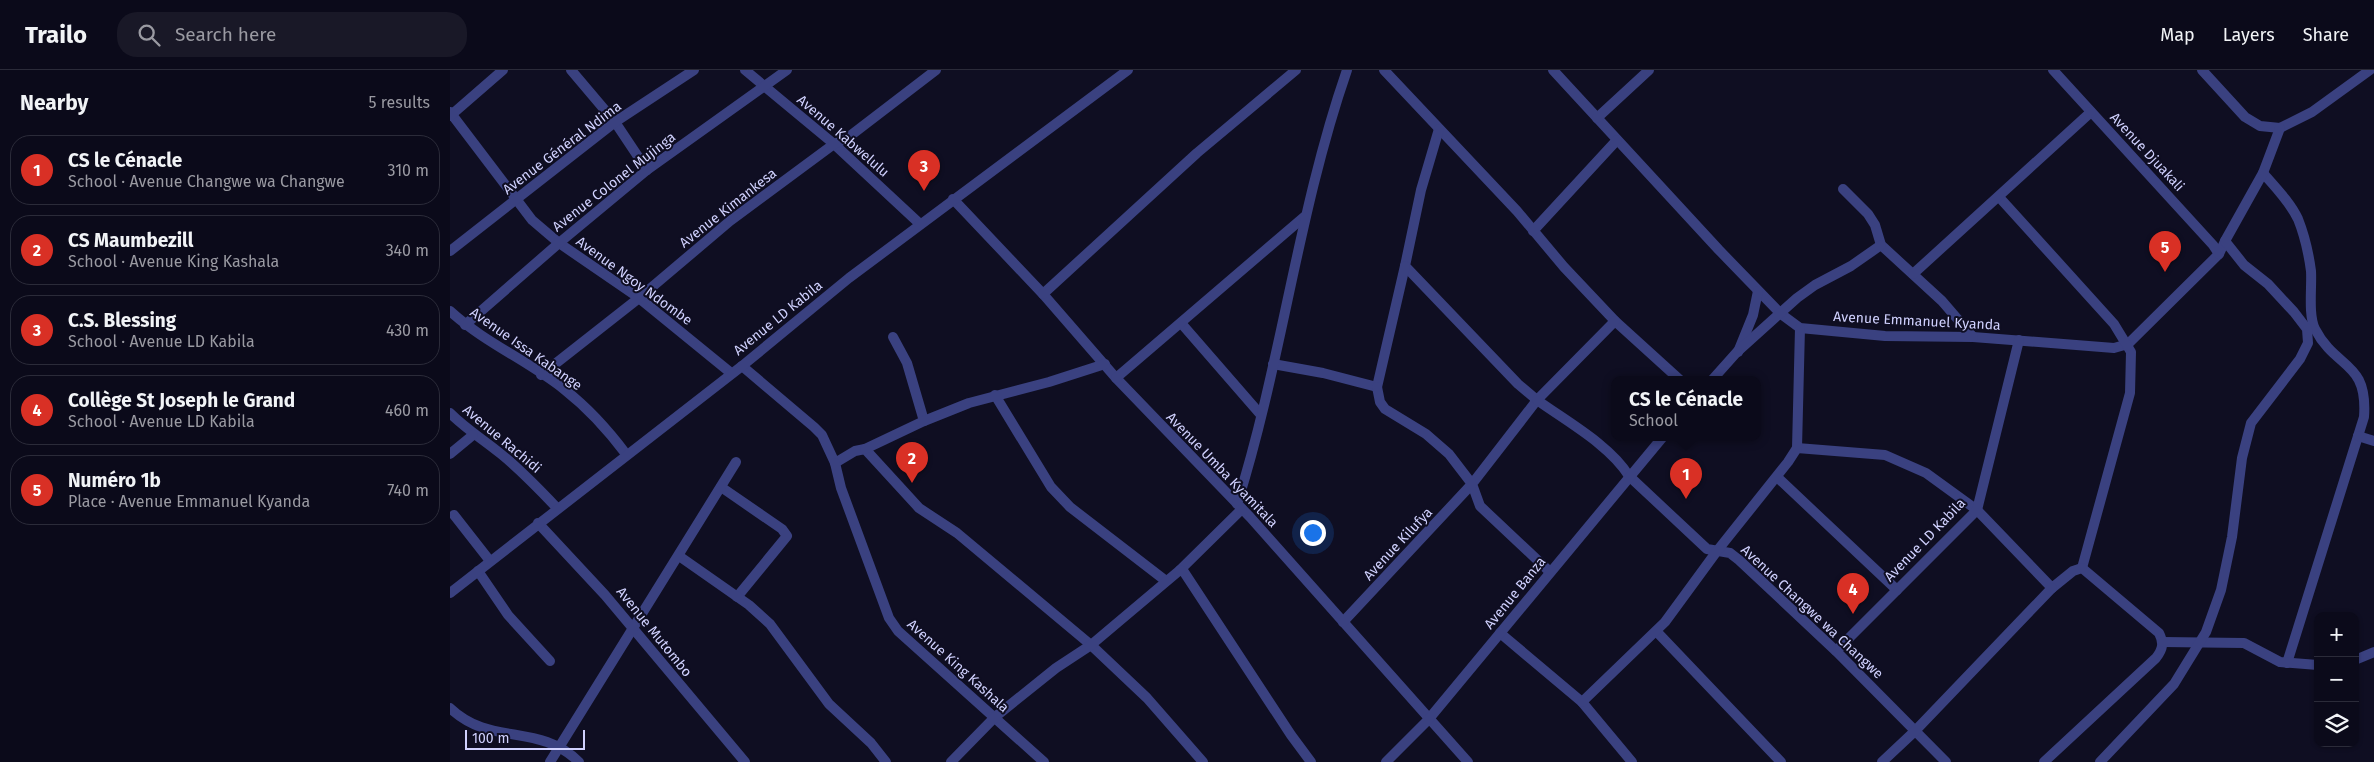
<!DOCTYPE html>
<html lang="en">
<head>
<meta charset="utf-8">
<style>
  body { margin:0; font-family:"Fira Sans",sans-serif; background:#191827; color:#f1f3f6 }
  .controls { position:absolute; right:15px; bottom:15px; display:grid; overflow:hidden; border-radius:10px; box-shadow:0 1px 4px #0004 }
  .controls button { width:45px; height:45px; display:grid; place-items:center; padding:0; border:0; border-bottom:1px solid #2b2b39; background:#0b0a1a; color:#f1f3f6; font:25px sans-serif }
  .scale { position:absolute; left:15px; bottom:12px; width:120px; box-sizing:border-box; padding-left:5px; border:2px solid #d0d1fe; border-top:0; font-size:14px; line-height:18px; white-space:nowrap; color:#d0d1fe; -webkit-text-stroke:4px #0f0e22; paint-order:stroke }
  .you { position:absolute; left:862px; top:462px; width:18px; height:18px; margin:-12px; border:4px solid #fff; border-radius:50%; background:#1a73e8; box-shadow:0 0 0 8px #1a73e833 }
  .badge { display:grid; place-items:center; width:32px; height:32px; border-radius:50%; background:#d93025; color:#fff; font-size:16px; font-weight:700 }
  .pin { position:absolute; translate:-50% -41px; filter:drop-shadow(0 1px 2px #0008) }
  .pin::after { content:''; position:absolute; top:26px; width:18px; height:15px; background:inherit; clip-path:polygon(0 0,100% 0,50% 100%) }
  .popup { position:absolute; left:1161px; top:306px; width:150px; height:65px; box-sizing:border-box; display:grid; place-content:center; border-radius:10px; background:#0b0a1a; filter:drop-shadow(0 1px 4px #0005); font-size:16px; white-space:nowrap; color:#9a9aa2 }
  .popup b { font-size:19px; color:#f1f3f6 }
  .popup::after { content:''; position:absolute; left:50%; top:100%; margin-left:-10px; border:10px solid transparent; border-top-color:#0b0a1a }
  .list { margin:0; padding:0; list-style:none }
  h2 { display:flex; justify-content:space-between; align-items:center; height:65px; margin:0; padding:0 20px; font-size:21px }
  h2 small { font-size:16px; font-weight:400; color:#9a9aa2 }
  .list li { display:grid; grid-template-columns:32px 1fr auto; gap:15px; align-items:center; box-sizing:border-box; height:70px; margin:0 10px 10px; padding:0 10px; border:1px solid #2b2b39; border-radius:20px }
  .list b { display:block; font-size:19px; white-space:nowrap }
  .list p { margin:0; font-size:16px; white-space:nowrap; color:#9a9aa2 }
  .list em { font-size:16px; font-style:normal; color:#9a9aa2 }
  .icon { flex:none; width:28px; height:28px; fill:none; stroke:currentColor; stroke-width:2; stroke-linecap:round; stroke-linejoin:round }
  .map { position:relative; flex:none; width:1924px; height:692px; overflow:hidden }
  header { display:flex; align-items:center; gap:30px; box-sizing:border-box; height:70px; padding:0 25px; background:#0b0a1a; border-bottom:1px solid #2b2b39 }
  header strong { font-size:24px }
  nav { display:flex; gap:28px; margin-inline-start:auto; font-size:18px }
  .search { width:350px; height:45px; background:#191827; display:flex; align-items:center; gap:12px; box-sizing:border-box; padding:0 18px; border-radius:20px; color:#9a9aa2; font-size:19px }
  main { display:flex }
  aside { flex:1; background:#0b0a1a }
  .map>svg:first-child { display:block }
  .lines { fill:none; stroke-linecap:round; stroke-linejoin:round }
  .street { stroke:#3a4180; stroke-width:10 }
  .labels { text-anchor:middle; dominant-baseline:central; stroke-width:4; stroke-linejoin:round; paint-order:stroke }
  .street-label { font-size:14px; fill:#d0d1fe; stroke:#0f0e22 }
</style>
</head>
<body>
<header>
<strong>Trailo</strong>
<div class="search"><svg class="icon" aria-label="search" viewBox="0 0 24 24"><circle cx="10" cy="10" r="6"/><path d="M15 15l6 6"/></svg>Search here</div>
<nav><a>Map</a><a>Layers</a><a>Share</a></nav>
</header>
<main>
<aside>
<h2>Nearby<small>5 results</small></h2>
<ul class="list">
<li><span class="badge">1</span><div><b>CS le Cénacle</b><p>School · Avenue Changwe wa Changwe</p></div><em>310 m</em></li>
<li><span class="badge">2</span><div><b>CS Maumbezill</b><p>School · Avenue King Kashala</p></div><em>340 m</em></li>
<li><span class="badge">3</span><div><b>C.S. Blessing</b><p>School · Avenue LD Kabila</p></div><em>430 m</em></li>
<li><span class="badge">4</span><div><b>Collège St Joseph le Grand</b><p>School · Avenue LD Kabila</p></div><em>460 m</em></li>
<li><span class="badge">5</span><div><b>Numéro 1b</b><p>Place · Avenue Emmanuel Kyanda</p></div><em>740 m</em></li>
</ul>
</aside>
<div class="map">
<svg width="1924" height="692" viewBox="0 0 1924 692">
  <rect width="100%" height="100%" fill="#0f0e22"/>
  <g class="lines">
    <g class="street">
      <polyline points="121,0 165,52 197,100"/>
      <polyline points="295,0 384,74 470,154"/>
      <polyline points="934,0 1067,141 1114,197 1165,251 1230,310"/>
      <polyline points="1103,0 1269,180 1331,244 1350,258 1435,266 1523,267 1664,278 1678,274 1769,184 1775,171"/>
      <polyline points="1603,0 1763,175 1769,184"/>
      <polyline points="1752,0 1795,47 1810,56 1830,58 1862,42 1920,0"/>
      <polyline points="0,42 82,150 109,173 189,228 281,303"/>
      <polyline points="0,46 53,0"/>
      <polyline points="1147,48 1199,0"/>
      <polyline points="989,59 971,120 955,196 1068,314 1087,330 1022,414 1030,436 1100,502"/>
      <path d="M 1813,103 C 1825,117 1840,132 1848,149 C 1854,164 1859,186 1861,201 C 1862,217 1858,245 1865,259 C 1886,300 1918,290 1914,347 L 1837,593"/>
      <polyline points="1393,119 1418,144 1425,155 1431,175 1492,231 1523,267"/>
      <polyline points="1549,127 1664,254 1681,282 1680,323 1632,498"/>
      <polyline points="503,129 593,224 666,308 800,447 1018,692"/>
      <polyline points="1083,161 1167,70"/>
      <polyline points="0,181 165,52 244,0"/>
      <polyline points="1463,204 1641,42"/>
      <polyline points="593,224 747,83 846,0"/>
      <path d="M 0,241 C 35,273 79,291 115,320 C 138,338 158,360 176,384"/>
      <path d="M 1165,251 L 1087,330 C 1116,351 1160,375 1179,406 L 1257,479 L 1280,483 L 1289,490 L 1386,581 L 1496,692"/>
      <polyline points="731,253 811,345"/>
      <polyline points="15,255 109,173 197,100 337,0"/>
      <polyline points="443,267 457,293 474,351"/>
      <polyline points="1288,282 1303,245 1308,221"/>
      <polyline points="823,294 873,303 927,317 955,196"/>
      <polyline points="292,296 364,357 372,365 385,393 405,381 415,379 469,438 507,463 641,575 697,628 753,692"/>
      <polyline points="91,305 189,228 280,151 384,74 396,69 486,0"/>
      <polyline points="666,308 854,147"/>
      <polyline points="1262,310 1287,282 1347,228 1365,215 1401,196 1431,175"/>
      <polyline points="545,325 601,417 620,437 716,511"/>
      <path d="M 0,343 C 16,359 34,370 51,384 C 72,401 89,419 107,438"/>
      <polyline points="1908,366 1924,371"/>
      <path d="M 1347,378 L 1435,385 L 1476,403 L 1527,440 L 1602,518 L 1623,501 L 1632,498 L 1709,563 C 1714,573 1713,579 1706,588 L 1594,692"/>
      <polyline points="415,379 474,351 519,333 599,312 655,294"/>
      <polyline points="0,384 23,365"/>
      <polyline points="385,393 391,418 439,548 448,561 594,692"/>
      <polyline points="1327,407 1447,520"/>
      <polyline points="271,417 332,459 337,466 287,527"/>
      <path d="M 787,434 C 832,291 848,141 897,0"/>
      <polyline points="4,445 40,491"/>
      <polyline points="88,453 155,525 295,692"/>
      <polyline points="229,486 299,535 320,554 379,634 421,673 436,692"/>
      <polyline points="730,500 792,439"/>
      <polyline points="28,501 58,545 100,591"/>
      <polyline points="0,523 292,296 399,208 678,0"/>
      <polyline points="893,552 1022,414 999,384 976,364 935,339 930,332 927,317"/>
      <polyline points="1207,562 1331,692"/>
      <polyline points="1050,563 1132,632 1182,692"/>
      <polyline points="1713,572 1794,573 1830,592 1868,595"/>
      <polyline points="1386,581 1527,440 1569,270"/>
      <polyline points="1905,590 1924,582"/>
      <polyline points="1132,632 1215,552 1267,481 1338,392 1347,378 1350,258"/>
      <path d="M 0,638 C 41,677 88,652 129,692"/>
      <polyline points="100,692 286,392"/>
      <polyline points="501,692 545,647 606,598 641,575 730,500 734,502 841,665 861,692"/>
      <polyline points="936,692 978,650 1212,368"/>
      <polyline points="1432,692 1465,661 1602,518"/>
      <polyline points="1650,692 1724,614 1756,562 1771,520 1782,467 1792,388 1801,353 1850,289 1858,273 1857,259 1844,242 1818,214 1794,195 1775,171 1813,103 1830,58"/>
    </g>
  </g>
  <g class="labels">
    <g class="street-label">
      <text transform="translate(393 66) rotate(41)">Avenue Kabwelulu</text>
      <text transform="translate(112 78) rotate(-37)">Avenue Général Ndima</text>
      <text transform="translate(1697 82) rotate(47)">Avenue Djuakali</text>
      <text transform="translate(164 112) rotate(-38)">Avenue Colonel Mujinga</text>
      <text transform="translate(278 138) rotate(-38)">Avenue Kimankesa</text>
      <text transform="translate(184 211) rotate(36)">Avenue Ngoy Ndombe</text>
      <text transform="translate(328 248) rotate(-39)">Avenue LD Kabila</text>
      <text transform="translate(1467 251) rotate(3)">Avenue Emmanuel Kyanda</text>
      <text transform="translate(76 279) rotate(35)">Avenue Issa Kabange</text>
      <text transform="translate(52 369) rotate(40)">Avenue Rachidi</text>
      <text transform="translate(772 400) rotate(46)">Avenue Umba Kyamitala</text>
      <text transform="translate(1475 470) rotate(-46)">Avenue LD Kabila</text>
      <text transform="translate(948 474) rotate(-47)">Avenue Kilufya</text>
      <text transform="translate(1065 523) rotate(-51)">Avenue Banza</text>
      <text transform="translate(1362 542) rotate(43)">Avenue Changwe wa Changwe</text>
      <text transform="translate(204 562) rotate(51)">Avenue Mutombo</text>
      <text transform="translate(508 596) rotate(42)">Avenue King Kashala</text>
    </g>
  </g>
</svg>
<div class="controls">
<button>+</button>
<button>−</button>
<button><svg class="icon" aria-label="layers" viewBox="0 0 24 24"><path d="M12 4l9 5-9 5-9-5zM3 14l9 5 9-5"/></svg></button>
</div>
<div class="scale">100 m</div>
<div class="you"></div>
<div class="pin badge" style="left:1236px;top:429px">1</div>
<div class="popup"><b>CS le Cénacle</b>School</div>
<div class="pin badge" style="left:462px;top:413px">2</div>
<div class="pin badge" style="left:474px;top:121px">3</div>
<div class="pin badge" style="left:1403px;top:544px">4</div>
<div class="pin badge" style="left:1715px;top:202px">5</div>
</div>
</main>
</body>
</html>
